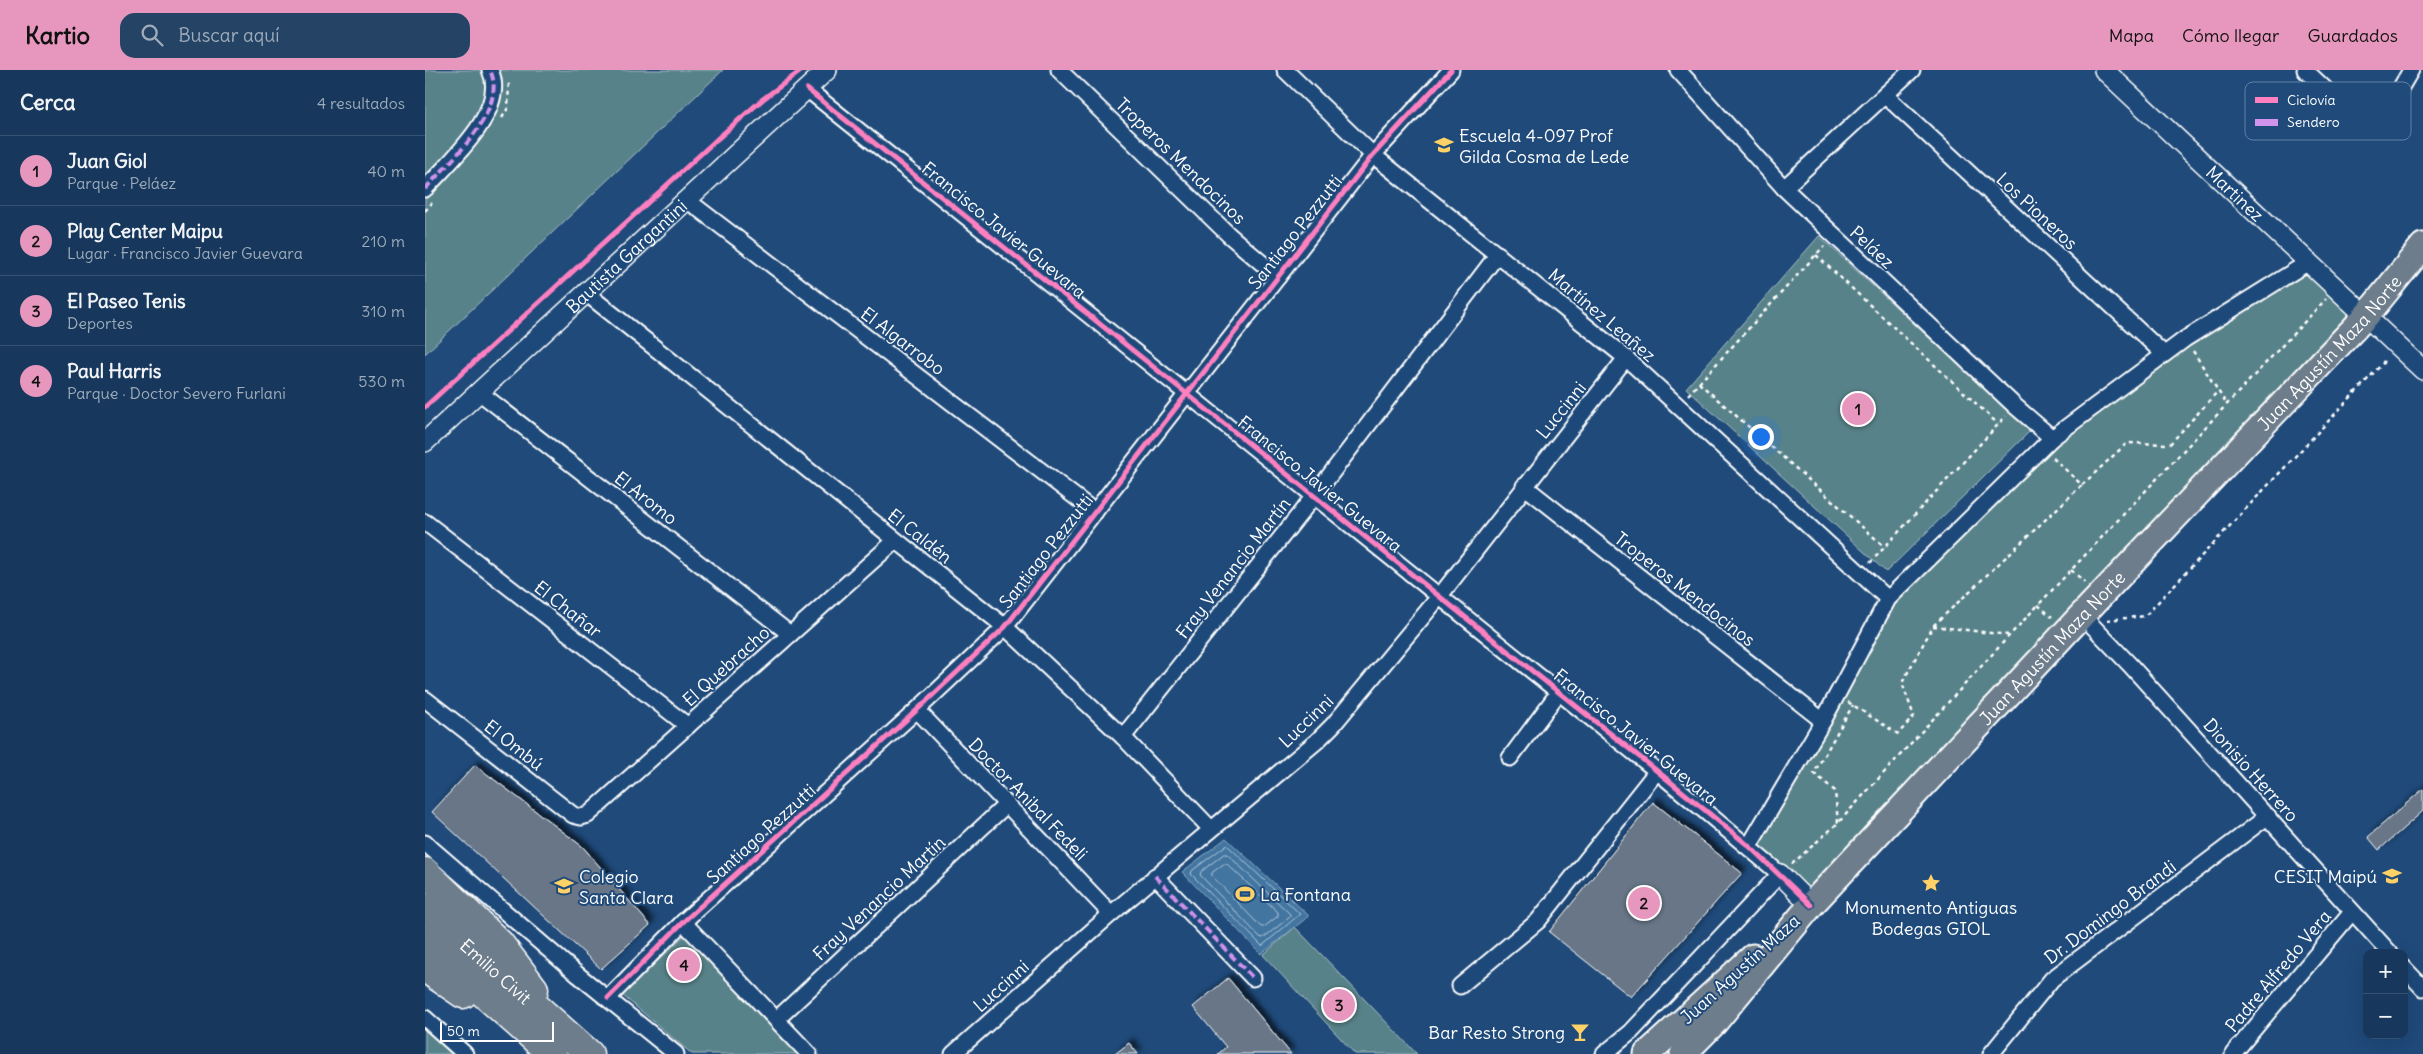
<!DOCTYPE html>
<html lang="es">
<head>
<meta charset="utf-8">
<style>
  body { margin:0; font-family:Delius,sans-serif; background:#244365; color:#f1f3f6 }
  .controls { position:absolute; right:15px; bottom:15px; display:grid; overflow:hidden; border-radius:10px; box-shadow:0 5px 20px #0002 }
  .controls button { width:45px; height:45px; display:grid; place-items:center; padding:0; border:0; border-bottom:1px solid #365272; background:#17385c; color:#f1f3f6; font:25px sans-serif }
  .scale { position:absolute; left:15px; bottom:12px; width:114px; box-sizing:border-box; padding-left:5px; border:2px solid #fff; border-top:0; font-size:14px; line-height:18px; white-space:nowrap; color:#fff; -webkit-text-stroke:4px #1f4a7a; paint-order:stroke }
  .you { position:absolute; left:1335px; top:366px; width:18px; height:18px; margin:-12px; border:4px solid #fff; border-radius:50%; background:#1a73e8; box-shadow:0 0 0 8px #1a73e833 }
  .badge { display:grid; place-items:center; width:32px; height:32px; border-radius:50%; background:#e797bd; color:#111; font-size:16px; font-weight:700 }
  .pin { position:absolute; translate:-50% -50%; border:2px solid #fff; box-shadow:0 1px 5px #0006 }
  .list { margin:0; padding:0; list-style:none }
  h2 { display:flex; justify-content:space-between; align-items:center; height:65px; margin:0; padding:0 20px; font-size:21px }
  h2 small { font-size:16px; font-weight:400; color:#9eacbb }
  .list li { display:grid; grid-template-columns:32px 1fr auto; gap:15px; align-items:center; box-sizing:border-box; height:70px; padding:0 20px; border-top:1px solid #365272 }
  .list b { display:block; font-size:19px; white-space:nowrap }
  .list p { margin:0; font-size:16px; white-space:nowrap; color:#9eacbb }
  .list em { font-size:16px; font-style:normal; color:#9eacbb }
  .icon { flex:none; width:28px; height:28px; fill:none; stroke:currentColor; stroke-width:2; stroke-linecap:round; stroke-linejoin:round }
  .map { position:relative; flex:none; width:1998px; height:984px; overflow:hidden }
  header { display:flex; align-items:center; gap:30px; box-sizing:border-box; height:70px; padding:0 25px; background:#e797bd; color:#111 }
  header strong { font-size:24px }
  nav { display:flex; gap:28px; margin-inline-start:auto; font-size:18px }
  .search { width:350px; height:45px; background:#244365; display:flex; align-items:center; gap:12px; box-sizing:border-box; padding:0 18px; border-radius:15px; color:#9eacbb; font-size:19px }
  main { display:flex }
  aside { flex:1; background:#17385c }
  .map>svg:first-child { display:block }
  .green { fill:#588289; stroke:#acc0c4 }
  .water { fill:#4375a0; stroke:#8eacc6 }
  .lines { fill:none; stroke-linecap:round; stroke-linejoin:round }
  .shore { stroke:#b4c8d9; stroke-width:1 }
  .building { fill:#677687; stroke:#fff; filter:url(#shadow) }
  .minor-casing { stroke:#fff; stroke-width:19 }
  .tertiary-casing { stroke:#fff; stroke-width:22 }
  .primary-casing { stroke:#fff; stroke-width:29 }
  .motorway-casing { stroke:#fff; stroke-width:31 }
  .path { stroke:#fff; stroke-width:2.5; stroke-dasharray:4 4; stroke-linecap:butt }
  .minor { stroke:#1f4a7a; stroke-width:15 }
  .tertiary { stroke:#1f4a7a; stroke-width:19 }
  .primary { stroke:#6d7d8c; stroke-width:25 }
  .motorway { stroke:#6d7d8c; stroke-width:28 }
  .quiet { stroke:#d193ec; stroke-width:4; stroke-dasharray:8 4; stroke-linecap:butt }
  .cycleway-casing { stroke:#1f4a7a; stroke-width:8 }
  .cycleway { stroke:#ff80c0; stroke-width:5 }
  .labels { text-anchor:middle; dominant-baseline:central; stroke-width:4; stroke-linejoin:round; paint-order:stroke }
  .poi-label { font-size:18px; fill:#fff; stroke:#1f4a7a; text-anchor:start }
  .street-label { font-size:18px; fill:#fff; stroke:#1f4a7a }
  .key { fill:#1f4a7a; stroke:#6280a2; stroke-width:1 }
  .key-label { font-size:14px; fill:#fff }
</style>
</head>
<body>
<header>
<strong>Kartio</strong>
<div class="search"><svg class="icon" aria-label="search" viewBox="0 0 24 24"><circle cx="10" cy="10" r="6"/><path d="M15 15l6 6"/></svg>Buscar aquí</div>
<nav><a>Mapa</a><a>Cómo llegar</a><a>Guardados</a></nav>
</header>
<main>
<aside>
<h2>Cerca<small>4 resultados</small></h2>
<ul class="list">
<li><span class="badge">1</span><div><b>Juan Giol</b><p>Parque · Peláez</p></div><em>40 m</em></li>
<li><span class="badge">2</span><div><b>Play Center Maipu</b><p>Lugar · Francisco Javier Guevara</p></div><em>210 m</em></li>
<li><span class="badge">3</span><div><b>El Paseo Tenis</b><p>Deportes</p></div><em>310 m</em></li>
<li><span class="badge">4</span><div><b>Paul Harris</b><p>Parque · Doctor Severo Furlani</p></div><em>530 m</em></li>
</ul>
</aside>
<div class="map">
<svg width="1998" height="984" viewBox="0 0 1998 984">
  <defs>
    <filter id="shadow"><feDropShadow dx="4.5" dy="-4.5" stdDeviation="2.5" flood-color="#0009"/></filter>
  </defs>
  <rect width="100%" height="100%" fill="#1f4a7a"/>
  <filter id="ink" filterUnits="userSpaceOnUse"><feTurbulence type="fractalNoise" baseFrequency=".02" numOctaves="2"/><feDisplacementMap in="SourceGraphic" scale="10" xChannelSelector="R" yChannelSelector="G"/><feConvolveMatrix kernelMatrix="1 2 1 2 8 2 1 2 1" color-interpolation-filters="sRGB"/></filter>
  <g filter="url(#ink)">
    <g class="green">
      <polygon points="0,0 298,0 0,284"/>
      <polygon points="1394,166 1605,361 1461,502 1261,318"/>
      <polygon points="1882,193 1941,246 1386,835 1324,776 1463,529 1618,377"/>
      <polygon points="870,857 992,984 930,984 838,885"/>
      <polygon points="260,865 376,984 267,984 197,925"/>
      <polygon points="0,960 27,984 0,984"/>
    </g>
    <polygon class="water" points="801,768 884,846 836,884 757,802"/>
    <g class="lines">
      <g class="shore">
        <polygon points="802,775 875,844 837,876 766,804 767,801"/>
        <polygon points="799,784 802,784 865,844 865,847 838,868 835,867 775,805 776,802"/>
        <polygon points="799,794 802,794 853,842 853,846 839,857 836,857 787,806 787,803"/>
      </g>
    </g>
    <g class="building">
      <polygon points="50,695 158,777 225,855 176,899 7,742"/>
      <polygon points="1998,719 1998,741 1954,780 1943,767"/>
      <polygon points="1228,732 1317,803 1206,927 1124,862"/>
      <polygon points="803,908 866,984 793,984 801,977 768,937"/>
      <polygon points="704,973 713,984 690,984"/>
    </g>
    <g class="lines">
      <g class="minor-casing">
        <g id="minor">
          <polyline points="634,0 804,165 853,207"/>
          <polyline points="860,0 948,85 1201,288 1463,529"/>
          <polyline points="1253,0 1359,118 1590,336 1627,368"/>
          <polyline points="1880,0 1935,52 1947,55 1958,48 1986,0"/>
          <polyline points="382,19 1232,701 1355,804 1206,962 1179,984"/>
          <polyline points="1460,25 1739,284"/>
          <polyline points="1359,118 1487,0"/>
          <path d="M 0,119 C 24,92 84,40 65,0"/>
          <polyline points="262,130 670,442"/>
          <polyline points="161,223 580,557 698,667 786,759"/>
          <polyline points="54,322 365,564"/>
          <polyline points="1099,416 1398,651"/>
          <polyline points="0,452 263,656"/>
          <polyline points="1657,545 1705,595 1965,883"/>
          <polyline points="0,629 148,745 156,747 163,745 470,471"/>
          <polyline points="492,640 686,844"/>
          <polyline points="698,667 889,426 1073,184"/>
          <polyline points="1085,688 1134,622"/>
          <polyline points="0,773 152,904 251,984"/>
          <polyline points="1324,776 1398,651 1463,529 1627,368 1760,269 1882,193"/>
          <polyline points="730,806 828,908"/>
          <polyline points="258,852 384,984"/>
          <polyline points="1979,898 1998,918"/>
          <polyline points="1035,916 1113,851 1232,701"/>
          <polyline points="183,928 258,852 492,640 580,557 948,85 1026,0"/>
          <polyline points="0,948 40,984"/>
          <polyline points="352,949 582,734"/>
          <polyline points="528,984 686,844 892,671 908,655 1014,527 1201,288"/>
          <polyline points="1566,984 1627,909 1843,746"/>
          <polyline points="1808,984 1927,842"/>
        </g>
      </g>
      <g class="tertiary-casing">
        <g id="tertiary">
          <path id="s1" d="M 1679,0 L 1998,300"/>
          <path id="s2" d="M 0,372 L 402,0"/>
          <polyline points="1355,804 1386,835"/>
        </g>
      </g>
      <g class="primary-casing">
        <g id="primary">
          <polyline points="1222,984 1328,887"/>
          <path id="s3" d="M 1258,984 L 1289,953 L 1386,835 L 1657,545 L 1941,246 L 1998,176"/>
        </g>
      </g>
      <g class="motorway-casing">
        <g id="motorway">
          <polyline points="0,802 74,873 109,919"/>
          <path id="s4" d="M 0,838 L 164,984"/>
          <polyline points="0,871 127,984"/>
          <polyline points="0,898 38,924"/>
        </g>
      </g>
      <g class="path">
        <polyline points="77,48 83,38 84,10"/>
        <polyline points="0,141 7,133"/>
        <polyline points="1391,185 1573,354"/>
        <polyline points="1768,281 1802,335"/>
        <polyline points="1274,313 1399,176"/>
        <polyline points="1263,325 1274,313 1460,477"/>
        <polyline points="1628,388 1657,415 1702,373 1745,374 1793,321"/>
        <polyline points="1445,493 1581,346"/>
        <polyline points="1646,500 1660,512"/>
        <polyline points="1613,535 1627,547"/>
        <polyline points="1682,550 1720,546 1958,293 1959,287"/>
        <polyline points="1508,556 1583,565"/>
        <polyline points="1423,632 1473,664 1489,646 1477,613 1508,556 1657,415"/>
        <polyline points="1413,753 1410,721 1389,703 1428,635"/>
        <polyline points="1367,794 1413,753 1584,566 1901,229"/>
      </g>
      <use href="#minor" class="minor"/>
      <use href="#tertiary" class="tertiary"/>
      <use href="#primary" class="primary"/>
      <use href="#motorway" class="motorway"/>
      <g class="quiet">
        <path d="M 0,119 C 24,92 84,40 65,0"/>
        <polyline points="730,806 828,908"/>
      </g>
      <g class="cycleway-casing">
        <g id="cycleway">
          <polyline points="382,19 1232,701 1324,776 1386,835"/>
          <polyline points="0,337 291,70 338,29 377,0"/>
          <polyline points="183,928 258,852 492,640 580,557 948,85 1026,0"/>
        </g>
      </g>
      <use href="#cycleway" class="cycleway"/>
    </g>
  </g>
  <defs>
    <g id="school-bare" transform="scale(1.5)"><path d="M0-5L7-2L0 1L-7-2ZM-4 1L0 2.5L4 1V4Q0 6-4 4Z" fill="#ffd166" stroke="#1f4a7a" stroke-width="2.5" paint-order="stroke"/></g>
    <g id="university-bare" transform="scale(1.5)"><path d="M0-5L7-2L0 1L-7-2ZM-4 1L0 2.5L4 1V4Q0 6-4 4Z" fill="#ffd166" stroke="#1f4a7a" stroke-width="2.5" paint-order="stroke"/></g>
    <g id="sight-bare" transform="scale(1.5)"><path d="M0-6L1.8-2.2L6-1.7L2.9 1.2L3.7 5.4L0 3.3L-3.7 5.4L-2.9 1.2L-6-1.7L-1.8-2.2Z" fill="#ffd166" stroke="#1f4a7a" stroke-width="2.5" paint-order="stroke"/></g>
    <g id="stadium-bare" transform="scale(1.5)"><path d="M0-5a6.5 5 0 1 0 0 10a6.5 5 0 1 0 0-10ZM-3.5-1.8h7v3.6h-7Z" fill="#ffd166" stroke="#1f4a7a" stroke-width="2.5" paint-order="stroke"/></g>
    <g id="bar-bare" transform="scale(1.5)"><path d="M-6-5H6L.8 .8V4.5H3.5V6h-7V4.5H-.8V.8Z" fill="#ffd166" stroke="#1f4a7a" stroke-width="2.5" paint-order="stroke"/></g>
  </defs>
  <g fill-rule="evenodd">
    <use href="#school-bare" x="1019" y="75"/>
    <use href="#university-bare" x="1967" y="806"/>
    <use href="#sight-bare" x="1506" y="813"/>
    <use href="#university-bare" x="139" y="816"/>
    <use href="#stadium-bare" x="820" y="824"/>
    <use href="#bar-bare" x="1155" y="962"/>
  </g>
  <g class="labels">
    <g class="poi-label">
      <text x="1034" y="65">Escuela 4-097 Prof<tspan x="1034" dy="21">Gilda Cosma de Lede</tspan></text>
      <text x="154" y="806">Colegio<tspan x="154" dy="21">Santa Clara</tspan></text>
      <text x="1952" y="806" text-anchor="end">CESIT Maipú</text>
      <text x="835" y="824">La Fontana</text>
      <text x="1506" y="837" text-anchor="middle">Monumento Antiguas<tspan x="1506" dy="21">Bodegas GIOL</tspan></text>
      <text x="1140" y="962" text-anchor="end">Bar Resto Strong</text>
    </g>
    <g class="street-label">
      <text transform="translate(756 91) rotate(44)">Troperos Mendocinos</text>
      <text stroke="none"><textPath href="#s1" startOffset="180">Martinez</textPath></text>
      <text transform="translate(1612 141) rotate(43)">Los Pioneros</text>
      <text transform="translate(579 160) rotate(39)">Francisco Javier Guevara</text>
      <text transform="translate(870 162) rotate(-52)">Santiago Pezzutti</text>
      <text transform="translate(1447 177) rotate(43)">Peláez</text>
      <text stroke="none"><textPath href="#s2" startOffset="274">Bautista Gargantini</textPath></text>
      <text transform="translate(1177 245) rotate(40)">Martínez Leañez</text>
      <text transform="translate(478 271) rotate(37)">El Algarrobo</text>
      <text stroke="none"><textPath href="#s3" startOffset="954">Juan Agustín Maza Norte</textPath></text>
      <text transform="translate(1136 340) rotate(-51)">Luccinni</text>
      <text transform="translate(895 414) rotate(39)">Francisco Javier Guevara</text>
      <text transform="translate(221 428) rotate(38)">El Aromo</text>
      <text transform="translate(495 466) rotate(38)">El Caldén</text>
      <text transform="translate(621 481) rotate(-52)">Santiago Pezzutti</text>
      <text transform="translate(808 498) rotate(-52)">Fray Venancio Martín</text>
      <text transform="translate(1260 519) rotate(38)">Troperos Mendocinos</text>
      <text transform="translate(143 539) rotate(38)">El Chañar</text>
      <text stroke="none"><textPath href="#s3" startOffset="549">Juan Agustín Maza Norte</textPath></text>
      <text transform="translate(301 596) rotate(-42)">El Quebracho</text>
      <text transform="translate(881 651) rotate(-44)">Luccinni</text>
      <text transform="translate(1211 667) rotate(39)">Francisco Javier Guevara</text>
      <text transform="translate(89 675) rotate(38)">El Ombú</text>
      <text transform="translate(1826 700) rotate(48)">Dionisio Herrero</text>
      <text transform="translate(603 729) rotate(46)">Doctor Anibal Fedeli</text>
      <text transform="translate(336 764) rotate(-42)">Santiago Pezzutti</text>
      <text transform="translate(454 828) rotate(-43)">Fray Venancio Martín</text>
      <text transform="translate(1685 842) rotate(-37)">Dr. Domingo Brandi</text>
      <text transform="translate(1315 899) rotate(-42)">Juan Agustín Maza</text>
      <text stroke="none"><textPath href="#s4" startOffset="95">Emilio Civit</textPath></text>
      <text transform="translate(1853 901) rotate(-50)">Padre Alfredo Vera</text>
      <text transform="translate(576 916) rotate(-42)">Luccinni</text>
    </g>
  </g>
  <rect x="1820" y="12" width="166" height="58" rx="8" class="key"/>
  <rect x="1830" y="27" width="23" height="6" fill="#ff80c0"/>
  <rect x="1830" y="49" width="23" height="7" fill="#d193ec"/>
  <g class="key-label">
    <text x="1862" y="35">Ciclovía</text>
    <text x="1862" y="57">Sendero</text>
  </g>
</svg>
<div class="controls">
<button>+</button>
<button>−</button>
</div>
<div class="scale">50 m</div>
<div class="you"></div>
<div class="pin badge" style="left:1433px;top:339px">1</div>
<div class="pin badge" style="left:1219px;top:833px">2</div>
<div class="pin badge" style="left:914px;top:935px">3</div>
<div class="pin badge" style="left:259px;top:895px">4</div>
</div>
</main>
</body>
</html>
